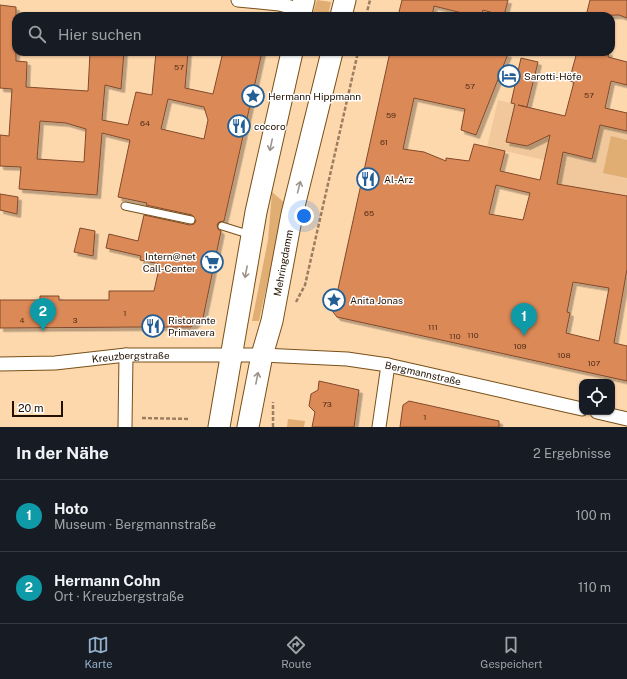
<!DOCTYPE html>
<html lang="de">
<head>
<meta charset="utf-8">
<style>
  body { margin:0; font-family:"Public Sans",sans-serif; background:#20242c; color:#f1f3f6 }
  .controls { position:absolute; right:12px; bottom:12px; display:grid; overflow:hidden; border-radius:8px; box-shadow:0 1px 3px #0004 }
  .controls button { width:36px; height:36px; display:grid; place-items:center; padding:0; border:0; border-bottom:1px solid #363941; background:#171b24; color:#f1f3f6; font:20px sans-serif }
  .scale { position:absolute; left:12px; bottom:10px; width:51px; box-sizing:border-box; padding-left:4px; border:2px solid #210; border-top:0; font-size:11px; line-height:14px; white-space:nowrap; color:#210; -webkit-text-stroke:3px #fff; paint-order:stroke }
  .you { position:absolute; left:304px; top:216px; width:14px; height:14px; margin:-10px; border:3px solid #fff; border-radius:50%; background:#1a73e8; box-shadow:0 0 0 6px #1a73e833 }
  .badge { display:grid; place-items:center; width:26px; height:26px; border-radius:50%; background:#94b0ca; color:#fff; font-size:13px; font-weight:700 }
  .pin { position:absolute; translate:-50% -33px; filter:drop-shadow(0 1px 2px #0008) }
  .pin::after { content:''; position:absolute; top:21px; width:14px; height:12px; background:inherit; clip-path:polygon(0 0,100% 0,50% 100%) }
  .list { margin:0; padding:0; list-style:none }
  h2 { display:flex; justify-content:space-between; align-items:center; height:52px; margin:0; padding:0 16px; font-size:17px }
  h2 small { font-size:13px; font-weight:400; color:#9ea1a6 }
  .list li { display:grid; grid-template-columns:26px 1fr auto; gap:12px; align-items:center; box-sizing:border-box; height:72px; padding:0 16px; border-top:1px solid #363941 }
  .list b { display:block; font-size:15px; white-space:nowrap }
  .list p { margin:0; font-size:13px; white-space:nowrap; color:#9ea1a6 }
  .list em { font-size:13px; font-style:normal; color:#9ea1a6 }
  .icon { flex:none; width:22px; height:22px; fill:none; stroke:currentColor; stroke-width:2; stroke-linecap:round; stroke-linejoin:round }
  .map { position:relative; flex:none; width:627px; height:427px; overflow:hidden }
  .search { position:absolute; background:#171b24; box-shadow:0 1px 3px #0004; left:12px; right:12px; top:12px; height:44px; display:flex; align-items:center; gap:10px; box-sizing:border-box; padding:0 14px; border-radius:12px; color:#9ea1a6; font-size:15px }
  .sheet { height:196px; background:#171b24 }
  nav { display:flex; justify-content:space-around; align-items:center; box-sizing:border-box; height:56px; border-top:1px solid #363941; background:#171b24; font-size:11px; color:#9ea1a6 }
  nav a { display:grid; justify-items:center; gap:2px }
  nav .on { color:#94b0ca }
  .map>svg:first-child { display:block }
  .built { fill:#f1c89b }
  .green { fill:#e0ae73 }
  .building { fill:#dc8959; stroke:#804a29; fill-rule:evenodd; filter:url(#shadow) }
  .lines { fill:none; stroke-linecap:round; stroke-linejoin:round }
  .lane-casing { stroke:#785019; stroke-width:9 }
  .street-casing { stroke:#785019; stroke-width:15 }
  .primary-casing { stroke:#785019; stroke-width:23 }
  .path { stroke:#9b7e5f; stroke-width:2.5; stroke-dasharray:4 2; stroke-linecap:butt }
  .lane { stroke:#fff; stroke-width:7 }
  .street { stroke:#fff; stroke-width:13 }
  .primary { stroke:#fff; stroke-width:21 }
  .oneway { stroke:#9c948c }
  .labels { text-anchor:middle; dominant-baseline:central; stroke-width:3; stroke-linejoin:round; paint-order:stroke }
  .number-label { font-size:8px; fill:#502f16 }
  .poi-label { font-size:10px; fill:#210; stroke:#fff; text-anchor:start }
  .street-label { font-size:10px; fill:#210; stroke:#fff }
</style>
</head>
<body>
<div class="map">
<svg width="627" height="427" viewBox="0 0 627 427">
  <defs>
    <filter id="shadow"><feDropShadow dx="3.5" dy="3.5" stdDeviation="0" flood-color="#0004"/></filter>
  </defs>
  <rect width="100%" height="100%" fill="#fed8ad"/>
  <polygon class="built" points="498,100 627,131 627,240 549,225 561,164 487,147"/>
  <g class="green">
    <polygon points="317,0 331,2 328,16 312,16"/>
    <polygon points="611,136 627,140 627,178 603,173"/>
    <polygon points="272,192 285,203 259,321 252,321 268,240"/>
    <polygon points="288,419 305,421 304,427 287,427"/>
  </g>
  <g class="building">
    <polygon points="402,0 508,0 504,16 483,10 481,16 474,16 434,6 432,16 398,16"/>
    <polygon points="590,0 627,0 627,18 619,15 586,16"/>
    <path d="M 0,5 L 16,7 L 16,61 L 27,62 L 26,87 L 88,91 L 90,52 L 124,52 L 121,89 L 105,85 L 102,120 L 128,125 L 136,92 L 152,95 L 156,52 L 188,52 L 185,88 L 213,94 L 223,52 L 262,52 L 224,221 L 219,222 L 217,225 L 218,229 L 221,231 L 203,318 L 191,327 L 155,327 L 151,331 L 146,331 L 142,327 L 0,328 L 0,300 L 40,300 L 40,296 L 59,296 L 59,300 L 109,300 L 109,291 L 154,291 L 160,264 L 140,260 L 141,256 L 106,248 L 109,234 L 138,241 L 144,215 L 190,225 L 194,224 L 196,221 L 192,215 L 146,205 L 147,203 L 118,197 L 130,140 L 102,133 L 97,195 L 19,189 L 21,167 L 0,166 L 0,135 L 9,136 L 12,89 L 0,88 ZM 168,99 L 204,107 L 208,120 L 204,139 L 161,129 ZM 40,121 L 66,123 L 86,129 L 84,162 L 37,159 Z"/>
    <path d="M 390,52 L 498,52 L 508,54 L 476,135 L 461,130 L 465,109 L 414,98 L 403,149 L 424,152 L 446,161 L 446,158 L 469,161 L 474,144 L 505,151 L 500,171 L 540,180 L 550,135 L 527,146 L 506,142 L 515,104 L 511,103 L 521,58 L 538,62 L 527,107 L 518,105 L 565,116 L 574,82 L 569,81 L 577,52 L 609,52 L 608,57 L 627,62 L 627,85 L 611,81 L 605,108 L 627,113 L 627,131 L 600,125 L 592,159 L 563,152 L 557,184 L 627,196 L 627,269 L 614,343 L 627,346 L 627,381 L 337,317 L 333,312 ZM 496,185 L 530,193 L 523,220 L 489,214 ZM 573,282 L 609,288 L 599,341 L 566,333 L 570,313 L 567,312 Z"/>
    <polygon points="0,194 18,197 17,214 0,210"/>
    <polygon points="80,228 95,231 93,256 74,252"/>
    <polygon points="319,381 359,390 354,427 312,427 315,412 309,406 311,394 318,390"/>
    <polygon points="409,401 499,421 499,427 400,427 403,405"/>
  </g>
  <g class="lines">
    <g class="lane-casing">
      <g id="lane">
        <polyline points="125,206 191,220"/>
        <polyline points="222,226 251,235"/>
      </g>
    </g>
    <g class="street-casing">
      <g id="street">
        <polyline points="238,0 279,4 302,10"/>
        <path id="s1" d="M 0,364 L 55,363 L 126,355 L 262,355 L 347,359 L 388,365 L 582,409"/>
        <polyline points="597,412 627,419"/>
        <polyline points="125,427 126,355"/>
        <polyline points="379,427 388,365"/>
      </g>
    </g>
    <g class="primary-casing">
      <g id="primary">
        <polyline points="300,16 304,0"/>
        <polyline points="341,16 345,0"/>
        <polyline points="219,427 256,212 292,52"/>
        <path id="s2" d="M 248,427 L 262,355 L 272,321 L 292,214 L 332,52"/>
      </g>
    </g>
    <g class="path">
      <polyline points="366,16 370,0"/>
      <polyline points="296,302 305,285 358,52"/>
      <polyline points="142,418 190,419"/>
      <polyline points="273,427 273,402"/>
    </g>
    <use href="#lane" class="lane"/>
    <use href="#street" class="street"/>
    <use href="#primary" class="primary"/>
  </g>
  <defs><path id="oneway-shaft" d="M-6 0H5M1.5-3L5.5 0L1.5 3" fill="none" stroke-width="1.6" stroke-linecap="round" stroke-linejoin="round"/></defs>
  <g class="oneway">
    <use href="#oneway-shaft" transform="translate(271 145) rotate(102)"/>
    <use href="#oneway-shaft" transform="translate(299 187) rotate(-76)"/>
    <use href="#oneway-shaft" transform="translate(246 272) rotate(101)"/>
    <use href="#oneway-shaft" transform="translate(257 378) rotate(-79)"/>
  </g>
  <defs>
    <g id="hotel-ring" transform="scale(1.15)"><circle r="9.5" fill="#fff" stroke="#235e95" stroke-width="1.5"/><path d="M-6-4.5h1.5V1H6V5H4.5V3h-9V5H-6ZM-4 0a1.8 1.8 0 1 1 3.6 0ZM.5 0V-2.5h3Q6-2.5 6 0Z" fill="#235e95"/></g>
    <g id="sight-ring" transform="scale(1.15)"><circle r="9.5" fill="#fff" stroke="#235e95" stroke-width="1.5"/><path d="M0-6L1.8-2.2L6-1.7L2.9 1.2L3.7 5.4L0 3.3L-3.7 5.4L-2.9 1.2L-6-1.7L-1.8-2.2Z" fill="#235e95"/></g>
    <g id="restaurant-ring" transform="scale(1.15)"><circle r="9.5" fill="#fff" stroke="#235e95" stroke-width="1.5"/><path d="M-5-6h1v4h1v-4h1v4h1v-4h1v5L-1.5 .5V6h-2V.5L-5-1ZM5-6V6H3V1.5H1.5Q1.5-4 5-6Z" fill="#235e95"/></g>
    <g id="supermarket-ring" transform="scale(1.15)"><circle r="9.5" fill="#fff" stroke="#235e95" stroke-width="1.5"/><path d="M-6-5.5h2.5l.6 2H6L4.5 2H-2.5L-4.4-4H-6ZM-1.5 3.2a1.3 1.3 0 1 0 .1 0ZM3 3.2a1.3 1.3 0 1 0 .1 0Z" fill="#235e95"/></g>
  </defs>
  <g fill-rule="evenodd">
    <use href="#hotel-ring" x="509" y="76"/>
    <use href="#sight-ring" x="253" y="96"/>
    <use href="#restaurant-ring" x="239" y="126"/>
    <use href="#restaurant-ring" x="368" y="179"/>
    <use href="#supermarket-ring" x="212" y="262"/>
    <use href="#sight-ring" x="334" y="300"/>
    <use href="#restaurant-ring" x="153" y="326"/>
  </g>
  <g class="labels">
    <g class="number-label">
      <text x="179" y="67">57</text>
      <text x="470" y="86">57</text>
      <text x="589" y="95">57</text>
      <text x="391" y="115">59</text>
      <text x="145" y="123">64</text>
      <text x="384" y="142">61</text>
      <text x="369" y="213">65</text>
      <text x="125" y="313">1</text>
      <text x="22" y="320">4</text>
      <text x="75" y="320">3</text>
      <text x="433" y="327">111</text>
      <text x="473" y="335">110</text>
      <text x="455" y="336">110</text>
      <text x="520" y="346">109</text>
      <text x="564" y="355">108</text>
      <text x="594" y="363">107</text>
      <text x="327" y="404">73</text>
      <text x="425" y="417">1</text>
    </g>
    <g class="poi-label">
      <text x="524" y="76">Sarotti-Höfe</text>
      <text x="268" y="96">Hermann Hippmann</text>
      <text x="254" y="126">cocoro</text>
      <text x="384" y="179">Al-Arz</text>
      <text x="196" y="256" text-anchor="end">Intern@net<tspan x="196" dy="12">Call-Center</tspan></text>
      <text x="350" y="300">Anita Jonas</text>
      <text x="168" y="320">Ristorante<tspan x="168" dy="12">Primavera</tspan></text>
    </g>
    <g class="street-label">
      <text stroke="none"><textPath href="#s2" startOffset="168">Mehringdamm</textPath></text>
      <text stroke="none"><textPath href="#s1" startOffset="131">Kreuzbergstraße</textPath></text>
      <text stroke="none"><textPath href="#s1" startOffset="425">Bergmannstraße</textPath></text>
    </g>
  </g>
</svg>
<div class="controls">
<button><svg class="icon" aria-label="locate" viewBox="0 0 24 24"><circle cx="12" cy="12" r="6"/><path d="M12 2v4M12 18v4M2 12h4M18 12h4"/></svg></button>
</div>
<div class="scale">20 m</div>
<div class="you"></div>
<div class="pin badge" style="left:524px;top:336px;background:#0f9aa8">1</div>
<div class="pin badge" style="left:43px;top:331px;background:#0f9aa8">2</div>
<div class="search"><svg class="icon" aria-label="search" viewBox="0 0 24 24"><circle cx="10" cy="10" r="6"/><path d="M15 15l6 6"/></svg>Hier suchen</div>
</div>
<section class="sheet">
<h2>In der Nähe<small>2 Ergebnisse</small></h2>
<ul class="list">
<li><span class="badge" style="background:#0f9aa8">1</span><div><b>Hoto</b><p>Museum · Bergmannstraße</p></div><em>100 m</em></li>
<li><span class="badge" style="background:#0f9aa8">2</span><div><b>Hermann Cohn</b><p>Ort · Kreuzbergstraße</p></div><em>110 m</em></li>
</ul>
</section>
<nav>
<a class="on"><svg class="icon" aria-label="map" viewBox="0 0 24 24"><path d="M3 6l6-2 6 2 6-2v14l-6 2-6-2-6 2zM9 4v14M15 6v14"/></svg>Karte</a>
<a><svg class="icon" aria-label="directions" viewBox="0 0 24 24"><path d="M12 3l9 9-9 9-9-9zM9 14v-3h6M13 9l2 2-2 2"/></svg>Route</a>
<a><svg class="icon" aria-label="saved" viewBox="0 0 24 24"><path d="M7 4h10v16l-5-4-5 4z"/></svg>Gespeichert</a>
</nav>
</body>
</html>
